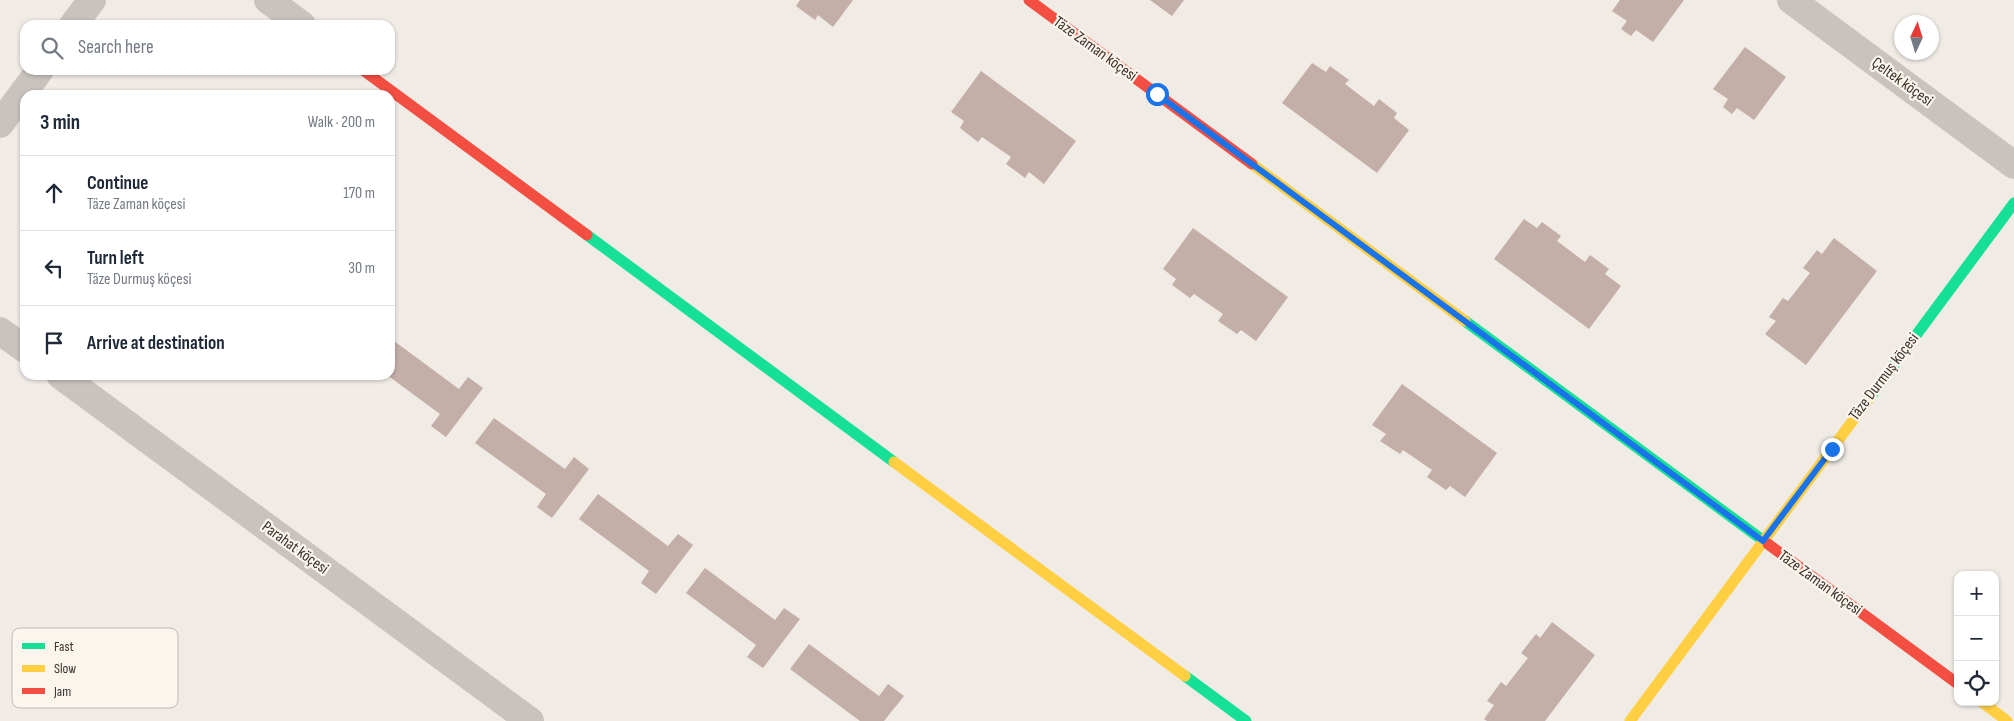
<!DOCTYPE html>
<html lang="en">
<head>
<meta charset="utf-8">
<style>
  body { margin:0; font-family:"Sofia Sans Condensed",sans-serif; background:#f2f2f3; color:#1f2937 }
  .controls { position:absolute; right:15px; bottom:15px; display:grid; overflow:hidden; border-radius:10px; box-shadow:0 1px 4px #0004 }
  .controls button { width:45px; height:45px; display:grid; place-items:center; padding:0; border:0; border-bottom:1px solid #e0e1e3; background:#fff; color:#1f2937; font:25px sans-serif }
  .compass { position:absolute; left:1894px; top:15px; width:45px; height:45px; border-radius:50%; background:#fff; box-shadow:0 1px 4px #0004; rotate:4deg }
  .stop { position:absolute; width:15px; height:15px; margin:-11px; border:4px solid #1a73e8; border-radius:50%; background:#fff }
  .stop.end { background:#1a73e8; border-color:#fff; box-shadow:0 1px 5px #0008 }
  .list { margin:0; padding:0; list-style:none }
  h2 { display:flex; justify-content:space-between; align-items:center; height:65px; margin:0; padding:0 20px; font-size:21px }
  h2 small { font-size:16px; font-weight:400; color:#747a83 }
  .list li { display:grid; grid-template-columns:32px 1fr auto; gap:15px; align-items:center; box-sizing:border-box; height:75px; padding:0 20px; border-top:1px solid #e0e1e3 }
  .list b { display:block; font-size:19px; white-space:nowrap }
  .list p { margin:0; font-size:16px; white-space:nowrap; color:#747a83 }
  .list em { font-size:16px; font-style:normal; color:#747a83 }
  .icon { flex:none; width:28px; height:28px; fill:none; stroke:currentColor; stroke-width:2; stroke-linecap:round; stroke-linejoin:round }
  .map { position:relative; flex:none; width:2014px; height:721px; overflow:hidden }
  .search { position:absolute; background:#fff; box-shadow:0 1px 4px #0004; left:20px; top:20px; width:375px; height:55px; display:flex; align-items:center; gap:12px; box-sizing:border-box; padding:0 18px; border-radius:15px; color:#747a83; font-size:19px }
  .panel { position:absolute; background:#fff; box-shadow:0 1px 4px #0004; left:20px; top:90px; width:375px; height:290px; border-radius:15px }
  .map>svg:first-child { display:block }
  .building { fill:#c3afa7 }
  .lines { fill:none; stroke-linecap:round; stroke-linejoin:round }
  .street { stroke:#c9c3be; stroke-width:28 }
  .fast { stroke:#16e098; stroke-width:11 }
  .slow { stroke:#ffcf43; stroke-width:11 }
  .jam { stroke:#f24e42; stroke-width:11 }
  .route { stroke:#1a73e8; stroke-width:6 }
  .labels { text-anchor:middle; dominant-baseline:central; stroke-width:4.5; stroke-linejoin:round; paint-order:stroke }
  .street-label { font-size:16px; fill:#3b302b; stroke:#fbf5ee }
  .key { fill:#fbf5ee; stroke:#c1bab4; stroke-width:1 }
  .key-label { font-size:14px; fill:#3b302b }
</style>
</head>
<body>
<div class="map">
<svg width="2014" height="721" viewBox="0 0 2014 721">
  <rect width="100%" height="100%" fill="#f0ebe5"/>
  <g class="building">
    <polygon points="800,0 853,0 833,27 818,15 815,20 796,6"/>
    <polygon points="1150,0 1184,0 1172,16"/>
    <polygon points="1620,0 1684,0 1653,42 1636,30 1631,36 1621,29 1627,21 1612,11"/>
    <polygon points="1745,47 1786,77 1754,120 1737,108 1732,114 1723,107 1728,99 1713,89"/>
    <polygon points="1312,63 1326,72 1330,66 1349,80 1345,84 1374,106 1379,99 1397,113 1394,118 1409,130 1377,173 1282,103"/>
    <polygon points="981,71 1076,141 1044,184 1029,172 1025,178 1006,164 1011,157 982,137 978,142 960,128 964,121 951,112"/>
    <polygon points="1524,219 1537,228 1542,222 1561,236 1557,241 1585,262 1590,255 1609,269 1605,274 1621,286 1589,329 1494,259"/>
    <polygon points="1193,228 1288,297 1256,341 1241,330 1237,334 1218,321 1223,314 1194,294 1190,298 1172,285 1176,279 1163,269"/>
    <polygon points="1834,238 1877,271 1806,365 1765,334 1776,321 1769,317 1783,298 1788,301 1810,273 1803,268 1817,250 1822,254"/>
    <polygon points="390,338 459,389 468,377 483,388 446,437 431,426 440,414 387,375 390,375"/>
    <polygon points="1402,384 1497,453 1465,497 1450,486 1446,490 1427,477 1432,470 1403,450 1400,454 1380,441 1386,434 1372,425"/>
    <polygon points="494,418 565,469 574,457 589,469 552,518 537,507 546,494 475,443"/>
    <polygon points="598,494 668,546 678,534 693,545 656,594 641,583 649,571 579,519"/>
    <polygon points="705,568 775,620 784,608 800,619 763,668 747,657 756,645 686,593"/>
    <polygon points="1552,622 1595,655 1545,721 1487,721 1484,719 1494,705 1487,701 1501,682 1506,686 1528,658 1521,653 1536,634 1540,638"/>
    <polygon points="809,644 879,696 888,684 904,696 884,721 860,721 790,669"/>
  </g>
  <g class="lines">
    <g class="street">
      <polyline points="268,0 302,25"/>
      <polyline points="1791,0 2014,165"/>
      <polyline points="73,25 92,0"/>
      <polyline points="0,124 40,70"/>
      <polyline points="0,331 25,349"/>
      <polyline points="60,375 530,721"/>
    </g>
    <g class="fast">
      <polyline points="587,235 894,462"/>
      <polyline points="1465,321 1768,544"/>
      <polyline points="1871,396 2014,203"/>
      <polyline points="1185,676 1246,721"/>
    </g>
    <g class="slow">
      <polyline points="1252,164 1465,321"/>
      <polyline points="894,462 1185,676"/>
      <polyline points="1982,702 2007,721"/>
      <polyline points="1630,721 1871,396"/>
    </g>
    <g class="jam">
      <polyline points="1029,0 1252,164"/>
      <polyline points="363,70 587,235"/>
      <polyline points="1768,544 1958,684"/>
    </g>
  </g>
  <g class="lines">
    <polyline class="route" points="1157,94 1763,541 1832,449"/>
  </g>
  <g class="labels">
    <g class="street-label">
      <text transform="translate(1095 49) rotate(36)">Täze Zaman köçesi</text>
      <text transform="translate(1902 82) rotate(36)">Çeltek köçesi</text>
      <text transform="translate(1884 377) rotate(-53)">Täze Durmuş köçesi</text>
      <text transform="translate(295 548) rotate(36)">Parahat köçesi</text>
      <text transform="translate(1820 583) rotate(36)">Täze Zaman köçesi</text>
    </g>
  </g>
  <rect x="12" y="628" width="166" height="80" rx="8" class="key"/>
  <rect x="22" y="643" width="23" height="6" fill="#16e098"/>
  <rect x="22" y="665" width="23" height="7" fill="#ffcf43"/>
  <rect x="22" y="688" width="23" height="6" fill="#f24e42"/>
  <g class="key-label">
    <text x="54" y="651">Fast</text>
    <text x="54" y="673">Slow</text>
    <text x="54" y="696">Jam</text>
  </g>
</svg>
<div class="controls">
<button>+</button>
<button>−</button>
<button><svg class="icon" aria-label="locate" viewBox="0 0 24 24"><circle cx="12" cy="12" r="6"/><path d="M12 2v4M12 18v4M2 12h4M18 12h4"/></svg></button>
</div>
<svg class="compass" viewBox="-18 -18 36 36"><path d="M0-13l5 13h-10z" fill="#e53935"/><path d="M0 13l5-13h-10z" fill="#747a83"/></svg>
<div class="stop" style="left:1157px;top:94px"></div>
<div class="stop end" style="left:1832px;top:449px"></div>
<div class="search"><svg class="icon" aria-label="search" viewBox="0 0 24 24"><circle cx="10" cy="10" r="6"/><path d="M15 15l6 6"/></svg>Search here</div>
<section class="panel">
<h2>3 min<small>Walk · 200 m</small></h2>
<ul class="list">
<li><svg class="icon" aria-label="ahead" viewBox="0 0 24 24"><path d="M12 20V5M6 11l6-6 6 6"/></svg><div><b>Continue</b><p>Täze Zaman köçesi</p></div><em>170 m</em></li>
<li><svg class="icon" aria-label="left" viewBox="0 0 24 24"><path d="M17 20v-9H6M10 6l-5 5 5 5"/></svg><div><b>Turn left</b><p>Täze Durmuş köçesi</p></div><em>30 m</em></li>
<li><svg class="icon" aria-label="arrive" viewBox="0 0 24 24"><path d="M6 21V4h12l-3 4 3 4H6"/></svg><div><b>Arrive at destination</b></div></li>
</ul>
</section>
</div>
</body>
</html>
